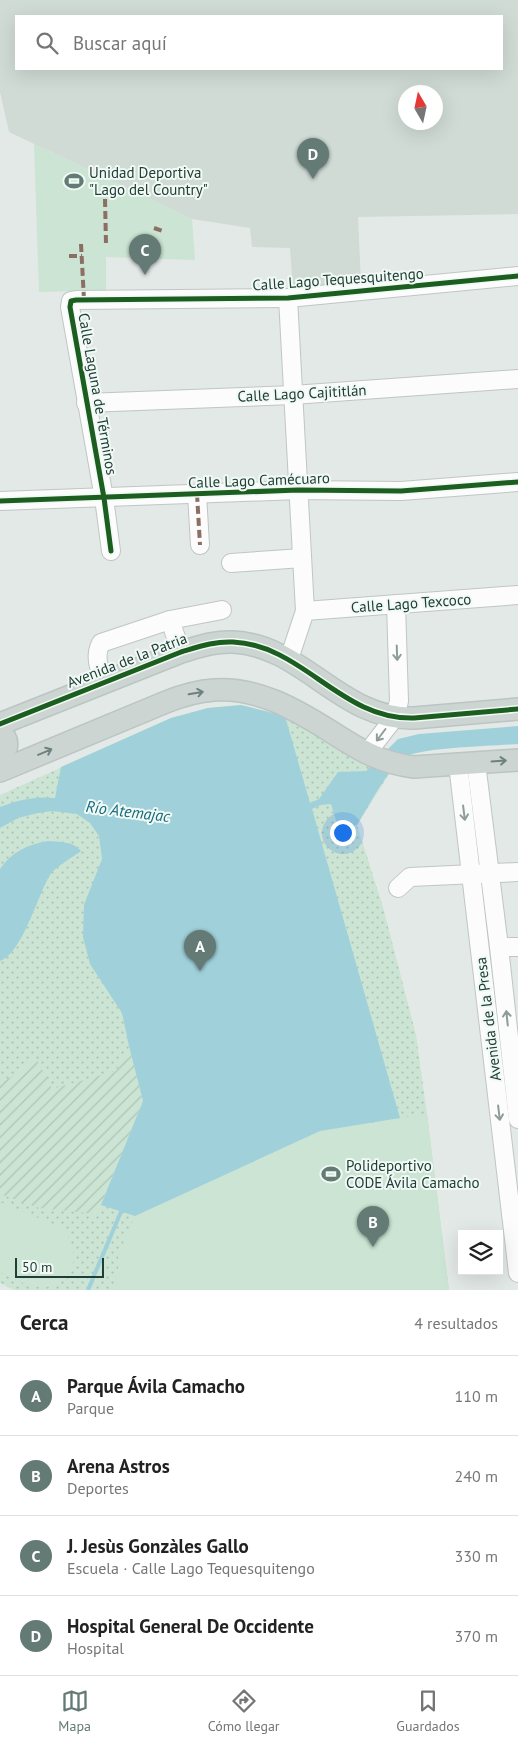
<!DOCTYPE html>
<html lang="es">
<head>
<meta charset="utf-8">
<style>
  body { margin:0; font-family:"PT Sans",sans-serif; background:#f6f6f6; color:#222 }
  .controls { position:absolute; right:15px; bottom:15px; display:grid; overflow:hidden; border-radius:0px; box-shadow:0 5px 20px #0002 }
  .controls button { width:45px; height:45px; display:grid; place-items:center; padding:0; border:0; border-bottom:1px solid #e0e0e0; background:#fff; color:#222; font:25px sans-serif }
  .compass { position:absolute; left:398px; top:85px; width:45px; height:45px; border-radius:50%; background:#fff; box-shadow:0 5px 20px #0002; rotate:351deg }
  .scale { position:absolute; left:15px; bottom:12px; width:89px; box-sizing:border-box; padding-left:5px; border:2px solid #203e37; border-top:0; font-size:14px; line-height:18px; white-space:nowrap; color:#203e37; -webkit-text-stroke:4px #f1f9f5; paint-order:stroke }
  .you { position:absolute; left:342px; top:832px; width:18px; height:18px; margin:-12px; border:4px solid #fff; border-radius:50%; background:#1a73e8; box-shadow:0 0 0 8px #1a73e833 }
  .badge { display:grid; place-items:center; width:32px; height:32px; border-radius:50%; background:#647a74; color:#fff; font-size:16px; font-weight:700 }
  .pin { position:absolute; translate:-50% -41px; filter:drop-shadow(0 1px 2px #0008) }
  .pin::after { content:''; position:absolute; top:26px; width:18px; height:15px; background:inherit; clip-path:polygon(0 0,100% 0,50% 100%) }
  .list { margin:0; padding:0; list-style:none }
  h2 { display:flex; justify-content:space-between; align-items:center; height:65px; margin:0; padding:0 20px; font-size:21px }
  h2 small { font-size:16px; font-weight:400; color:#767676 }
  .list li { display:grid; grid-template-columns:32px 1fr auto; gap:15px; align-items:center; box-sizing:border-box; height:80px; padding:0 20px; border-top:1px solid #e0e0e0 }
  .list b { display:block; font-size:19px; white-space:nowrap }
  .list p { margin:0; font-size:16px; white-space:nowrap; color:#767676 }
  .list em { font-size:16px; font-style:normal; color:#767676 }
  .icon { flex:none; width:28px; height:28px; fill:none; stroke:currentColor; stroke-width:2; stroke-linecap:round; stroke-linejoin:round }
  .map { position:relative; flex:none; width:518px; height:1290px; overflow:hidden }
  .search { position:absolute; background:#fff; box-shadow:0 5px 20px #0002; left:15px; right:15px; top:15px; height:55px; display:flex; align-items:center; gap:12px; box-sizing:border-box; padding:0 18px; border-radius:0px; color:#767676; font-size:19px }
  .sheet { height:385px; background:#fff }
  nav { display:flex; justify-content:space-around; align-items:center; box-sizing:border-box; height:70px; border-top:1px solid #e0e0e0; background:#fff; font-size:14px; color:#767676 }
  nav a { display:grid; justify-items:center; gap:2px }
  nav .on { color:#647a74 }
  .map>svg:first-child { display:block }
  .built { fill:#d0dbd6; fill-rule:evenodd }
  .park { fill:url(#park-dots) }
  .garden { fill:url(#garden-furrows) }
  .pitch { fill:#cbe4d3 }
  .water { fill:#a0d1db }
  .lines { fill:none; stroke-linecap:round; stroke-linejoin:round }
  .stream { stroke:#a0d1db; stroke-width:4 }
  .minor-casing { stroke:#c0c6c4; stroke-width:20 }
  .major-casing { stroke:#bbc5c3; stroke-width:24 }
  .minor { stroke:#fbfcfb; stroke-width:18 }
  .major { stroke:#cdd5d3; stroke-width:21 }
  .quiet { stroke:#8d6e63; stroke-width:4; stroke-dasharray:8 4; stroke-linecap:butt }
  .cycleway-casing { stroke:#f1f9f5; stroke-width:8 }
  .cycleway { stroke:#1b5e20; stroke-width:5 }
  .oneway { stroke:#8e9d99 }
  .oneway2 { stroke:#6e827d }
  .labels { text-anchor:middle; dominant-baseline:central; stroke-width:4; stroke-linejoin:round; paint-order:stroke }
  .poi-label { font-size:15px; fill:#203e37; stroke:#f1f9f5; text-anchor:start }
  .street-label { font-size:15px; fill:#203e37; stroke:#f1f9f5 }
  .water-label { font-size:16px; font-style:italic; fill:#156a7e; stroke:#f1f9f5 }
</style>
</head>
<body>
<div class="map">
<svg width="518" height="1290" viewBox="0 0 518 1290">
  <defs>
    <pattern id="park-dots" width="8" height="8" patternUnits="userSpaceOnUse" patternTransform="scale(1.25)"><rect width="8" height="8" fill="#cbe4d3"/><path d="M2 2h.1M6 6h.1" fill="none" stroke="#aec5b6" stroke-width="1.8" stroke-linecap="round"/></pattern>
    <pattern id="garden-furrows" width="10" height="10" patternUnits="userSpaceOnUse" patternTransform="scale(1.25)"><rect width="10" height="10" fill="#cbe4d3"/><path d="M-1 1l2-2M0 10L10 0M9 11l2-2" fill="none" stroke="#aec5b6"/></pattern>
  </defs>
  <rect width="100%" height="100%" fill="#e3e9e6"/>
  <path class="built" d="M 0,0 L 518,0 L 518,214 L 358,217 L 361,284 L 293,290 L 290,248 L 252,247 L 250,228 L 192,219 L 9,132 L 0,92 ZM 16,16 L 502,16 L 502,69 L 16,69 ZM 406,92 L 436,92 L 436,122 L 406,122 Z"/>
  <polygon class="park" points="241,705 285,716 391,771 357,825 383,907 416,1035 427,1114 449,1290 14,1290 0,1283 0,795 171,718 208,708"/>
  <polygon class="garden" points="129,1046 143,1101 97,1214 39,1208 0,1194 0,1081 10,1078 36,1058 52,1089 116,1071"/>
  <g class="pitch">
    <polygon points="34,144 192,219 195,260 106,257 106,290 39,292"/>
    <polygon points="427,1114 449,1290 111,1290 118,1273 118,1255 135,1216 320,1131"/>
    <path d="M 0,1202 L 60,1227 C 83,1248 77,1285 43,1287 C 29,1288 13,1278 0,1272 Z"/>
  </g>
  <g class="water">
    <path d="M 241,705 L 285,716 L 310,803 L 319,799 L 338,772 L 366,771 L 398,739 L 419,734 L 518,726 L 518,744 C 495,746 419,747 403,758 C 386,772 369,806 357,825 L 339,830 L 331,804 L 321,805 L 312,809 L 400,1118 L 320,1131 L 135,1216 L 101,1205 L 143,1101 L 129,1046 L 122,1013 L 90,964 L 83,937 L 84,905 L 102,859 L 99,836 L 90,823 L 77,814 L 52,811 L 38,813 L 18,818 L 0,828 L 0,807 C 19,800 34,796 55,798 L 61,767 L 171,718 L 208,708 Z"/>
    <path d="M 48,841 C 59,842 73,841 81,851 C 73,857 55,867 50,875 C 38,894 22,954 0,961 L 0,869 C 13,851 27,845 48,841 Z"/>
  </g>
  <g class="lines">
    <polyline class="stream" points="88,1290 123,1207"/>
    <g class="minor-casing">
      <g id="minor">
        <polyline points="288,298 305,611 289,659"/>
        <polyline points="86,403 293,395 518,379"/>
        <polyline points="197,494 200,545"/>
        <polyline points="0,501 298,490 401,491 518,482"/>
        <polyline points="111,551 104,498 70,307 71,301 76,300 288,298 518,276"/>
        <polyline points="231,563 302,558"/>
        <polyline points="305,611 518,595"/>
        <polyline points="181,652 170,620 222,610"/>
        <path d="M 104,681 C 99,668 94,656 101,643 L 170,620"/>
        <polyline points="367,753 395,717 399,701 396,604"/>
        <polyline points="476,763 499,947 518,1119"/>
        <polyline points="458,764 518,1273"/>
        <polyline points="398,888 410,877 518,872"/>
        <polyline points="499,947 518,947"/>
      </g>
    </g>
    <g class="major-casing">
      <g id="major">
        <path d="M 0,724 L 181,652 C 198,647 215,641 233,642 C 303,645 341,720 414,718 L 518,709"/>
        <path d="M 0,732 C 9,739 9,749 0,756"/>
        <path d="M 0,771 L 166,702 C 181,696 198,691 214,690 C 257,687 295,709 330,731 C 358,749 380,763 414,767 L 518,760"/>
      </g>
    </g>
    <use href="#minor" class="minor"/>
    <use href="#major" class="major"/>
    <g class="quiet">
      <polyline points="105,199 106,244"/>
      <polyline points="154,228 163,231"/>
      <polyline points="81,244 84,300"/>
      <polyline points="69,256 82,256"/>
      <polyline points="197,494 200,545"/>
    </g>
    <g class="cycleway-casing">
      <g id="cycleway">
        <polyline points="0,501 298,490 401,491 518,482"/>
        <polyline points="111,551 104,498 70,307 71,301 76,300 288,298 518,276"/>
        <path d="M 0,724 L 181,652 C 198,647 215,641 233,642 C 303,645 341,720 414,718 L 518,709"/>
      </g>
    </g>
    <use href="#cycleway" class="cycleway"/>
  </g>
  <defs><path id="oneway-shaft" d="M-6 0H5M1.5-3L5.5 0L1.5 3" fill="none" stroke-width="1.6" stroke-linecap="round" stroke-linejoin="round" transform="scale(1.25)"/></defs>
  <g class="oneway">
    <use href="#oneway-shaft" transform="translate(397 653) rotate(88)"/>
    <use href="#oneway-shaft" transform="translate(381 735) rotate(127)"/>
    <use href="#oneway-shaft" transform="translate(464 813) rotate(83)"/>
    <use href="#oneway-shaft" transform="translate(507 1018) rotate(-96)"/>
    <use href="#oneway-shaft" transform="translate(499 1113) rotate(83)"/>
  </g>
  <g class="oneway2">
    <use href="#oneway-shaft" transform="translate(196 693) rotate(-10)"/>
    <use href="#oneway-shaft" transform="translate(45 752) rotate(-23)"/>
    <use href="#oneway-shaft" transform="translate(499 761) rotate(-4)"/>
  </g>
  <defs>
    <g id="stadium-bare" transform="scale(1.5)"><path d="M0-5a6.5 5 0 1 0 0 10a6.5 5 0 1 0 0-10ZM-3.5-1.8h7v3.6h-7Z" fill="#647a74" stroke="#f1f9f5" stroke-width="2.5" paint-order="stroke"/></g>
  </defs>
  <g fill-rule="evenodd">
    <use href="#stadium-bare" x="74" y="181"/>
    <use href="#stadium-bare" x="331" y="1174"/>
  </g>
  <g class="labels">
    <g class="poi-label">
      <text x="89" y="172">Unidad Deportiva<tspan x="89" dy="17">"Lago del Country"</tspan></text>
      <text x="346" y="1165">Polideportivo<tspan x="346" dy="17">CODE Ávila Camacho</tspan></text>
    </g>
    <g class="street-label">
      <text transform="translate(338 279) rotate(-4)">Calle Lago Tequesquitengo</text>
      <text transform="translate(302 393) rotate(-3)">Calle Lago Cajititlán</text>
      <text transform="translate(98 394) rotate(80)">Calle Laguna de Términos</text>
      <text transform="translate(259 480) rotate(-2)">Calle Lago Camécuaro</text>
      <text transform="translate(411 603) rotate(-4)">Calle Lago Texcoco</text>
      <text transform="translate(127 660) rotate(-21)">Avenida de la Patria</text>
      <text transform="translate(488 1019) rotate(-97)">Avenida de la Presa</text>
    </g>
    <g class="water-label">
      <text transform="translate(128 811) rotate(7)">Río Atemajac</text>
    </g>
  </g>
</svg>
<div class="controls">
<button><svg class="icon" aria-label="layers" viewBox="0 0 24 24"><path d="M12 4l9 5-9 5-9-5zM3 14l9 5 9-5"/></svg></button>
</div>
<svg class="compass" viewBox="-18 -18 36 36"><path d="M0-13l5 13h-10z" fill="#e53935"/><path d="M0 13l5-13h-10z" fill="#767676"/></svg>
<div class="scale">50 m</div>
<div class="you"></div>
<div class="pin badge" style="left:200px;top:971px">A</div>
<div class="pin badge" style="left:373px;top:1247px">B</div>
<div class="pin badge" style="left:145px;top:275px">C</div>
<div class="pin badge" style="left:313px;top:179px">D</div>
<div class="search"><svg class="icon" aria-label="search" viewBox="0 0 24 24"><circle cx="10" cy="10" r="6"/><path d="M15 15l6 6"/></svg>Buscar aquí</div>
</div>
<section class="sheet">
<h2>Cerca<small>4 resultados</small></h2>
<ul class="list">
<li><span class="badge">A</span><div><b>Parque Ávila Camacho</b><p>Parque</p></div><em>110 m</em></li>
<li><span class="badge">B</span><div><b>Arena Astros</b><p>Deportes</p></div><em>240 m</em></li>
<li><span class="badge">C</span><div><b>J. Jesùs Gonzàles Gallo</b><p>Escuela · Calle Lago Tequesquitengo</p></div><em>330 m</em></li>
<li><span class="badge">D</span><div><b>Hospital General De Occidente</b><p>Hospital</p></div><em>370 m</em></li>
</ul>
</section>
<nav>
<a class="on"><svg class="icon" aria-label="map" viewBox="0 0 24 24"><path d="M3 6l6-2 6 2 6-2v14l-6 2-6-2-6 2zM9 4v14M15 6v14"/></svg>Mapa</a>
<a><svg class="icon" aria-label="directions" viewBox="0 0 24 24"><path d="M12 3l9 9-9 9-9-9zM9 14v-3h6M13 9l2 2-2 2"/></svg>Cómo llegar</a>
<a><svg class="icon" aria-label="saved" viewBox="0 0 24 24"><path d="M7 4h10v16l-5-4-5 4z"/></svg>Guardados</a>
</nav>
</body>
</html>
